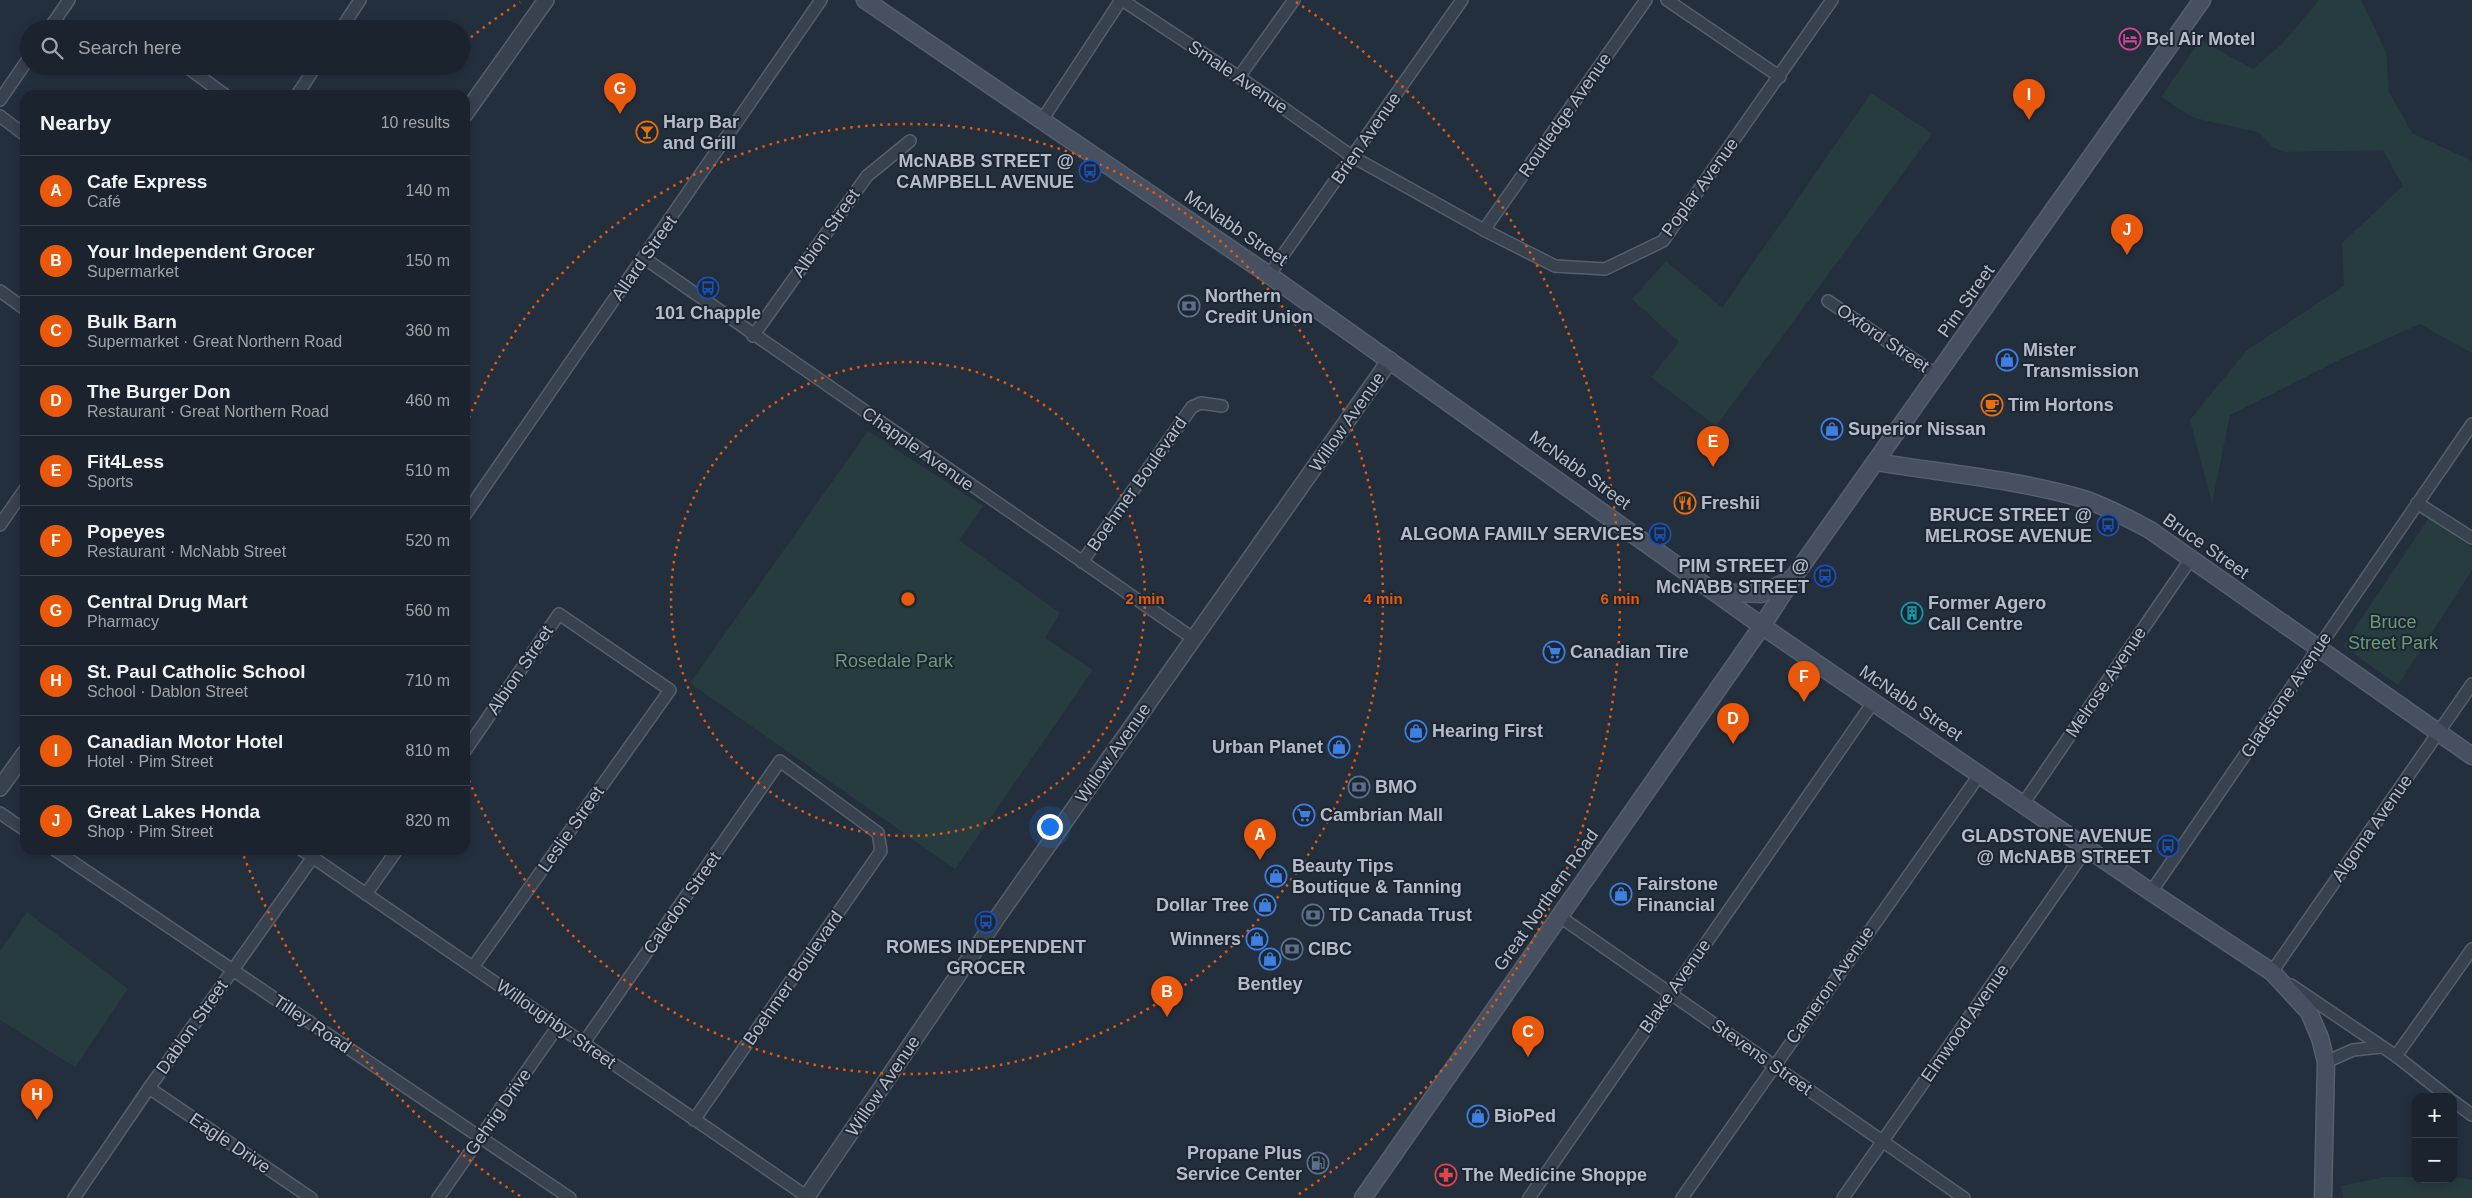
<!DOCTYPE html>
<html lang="en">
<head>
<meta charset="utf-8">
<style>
  body { margin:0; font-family:Arial,sans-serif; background:#282f3a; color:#f1f3f6 }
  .controls { position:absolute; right:15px; bottom:15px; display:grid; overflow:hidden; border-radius:10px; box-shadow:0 2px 8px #0003 }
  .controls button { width:45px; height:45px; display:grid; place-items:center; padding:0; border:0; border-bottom:1px solid #39404a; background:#1b232e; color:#f1f3f6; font:25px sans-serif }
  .you { position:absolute; left:1049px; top:826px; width:18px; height:18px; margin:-12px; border:4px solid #fff; border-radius:50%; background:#1a73e8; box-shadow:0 0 0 8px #1a73e833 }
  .badge { display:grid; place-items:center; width:32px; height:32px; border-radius:50%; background:#ea580c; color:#fff; font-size:16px; font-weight:700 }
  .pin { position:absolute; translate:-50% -41px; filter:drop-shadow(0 1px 2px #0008) }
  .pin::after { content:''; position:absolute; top:26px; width:18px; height:15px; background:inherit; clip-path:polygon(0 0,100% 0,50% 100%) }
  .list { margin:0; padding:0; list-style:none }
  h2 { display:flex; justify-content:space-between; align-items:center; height:65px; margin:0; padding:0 20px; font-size:21px }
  h2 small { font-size:16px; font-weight:400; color:#a0a4aa }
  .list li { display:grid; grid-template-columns:32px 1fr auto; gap:15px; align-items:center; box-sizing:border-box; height:70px; padding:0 20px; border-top:1px solid #39404a }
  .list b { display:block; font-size:19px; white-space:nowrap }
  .list p { margin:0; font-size:16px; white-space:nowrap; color:#a0a4aa }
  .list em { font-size:16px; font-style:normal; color:#a0a4aa }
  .icon { flex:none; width:28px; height:28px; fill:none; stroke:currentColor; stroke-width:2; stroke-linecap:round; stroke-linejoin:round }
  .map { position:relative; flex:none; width:2472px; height:1198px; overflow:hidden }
  .search { position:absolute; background:#1b232e; box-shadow:0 2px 8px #0003; left:20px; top:20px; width:450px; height:55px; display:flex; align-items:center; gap:12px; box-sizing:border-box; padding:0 18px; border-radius:28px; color:#a0a4aa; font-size:19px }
  .panel { position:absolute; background:#1b232e; box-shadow:0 2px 8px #0003; left:20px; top:90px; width:450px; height:765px; border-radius:15px }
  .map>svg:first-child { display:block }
  .green { fill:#263c3f }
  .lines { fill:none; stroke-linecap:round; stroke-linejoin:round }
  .minor-casing { stroke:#565f6c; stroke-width:14 }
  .tertiary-casing { stroke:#565f6c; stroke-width:18 }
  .secondary-casing { stroke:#565f6c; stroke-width:19 }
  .minor { stroke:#38414e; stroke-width:11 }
  .tertiary { stroke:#38414e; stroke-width:15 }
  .secondary { stroke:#465061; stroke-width:16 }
  .ring { fill:none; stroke:#e8590c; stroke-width:2.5; stroke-dasharray:2.5 5 }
  .labels { text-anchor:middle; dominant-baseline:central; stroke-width:4; stroke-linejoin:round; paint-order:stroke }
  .poi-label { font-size:18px; font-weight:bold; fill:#b4bcc9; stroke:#1d2633; text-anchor:start }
  .street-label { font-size:18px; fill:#b4bcc9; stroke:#1d2633 }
  .park-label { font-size:18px; fill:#6b9a76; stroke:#1d2633 }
  .centre { fill:#e8590c; stroke:#1d2633; stroke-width:2.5 }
  .ring-label { font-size:15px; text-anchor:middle; font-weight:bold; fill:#e8590c; stroke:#1d2633; stroke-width:4; stroke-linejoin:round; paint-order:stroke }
</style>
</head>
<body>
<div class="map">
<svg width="2472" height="1198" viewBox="0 0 2472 1198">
  <rect width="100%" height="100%" fill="#242f3e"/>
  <g class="green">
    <polygon points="2319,0 2361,0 2386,52 2389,92 2412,133 2472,161 2472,353 2420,324 2343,358 2230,415 2212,503 2190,420 2246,351 2344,286 2342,243 2403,186 2383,150 2285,152 2274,148 2258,132 2194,118 2161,97 2200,40 2253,69 2282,44"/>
    <polygon points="1871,93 1932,134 1716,426 1651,377 1679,342 1632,299 1666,261 1722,308"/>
    <polygon points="868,431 983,506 959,540 1060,613 1045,638 1093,670 955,869 690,683"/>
    <polygon points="2429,518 2472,548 2472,570 2398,685 2343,646"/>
    <polygon points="27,912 128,989 75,1067 0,1020 0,951"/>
    <polygon points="2385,1177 2416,1177 2416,1179 2464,1178 2472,1180 2472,1198 2343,1198 2341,1186"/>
  </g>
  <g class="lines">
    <g class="minor-casing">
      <g id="minor">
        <polyline points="1122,0 1239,77 1353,157 1484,230 1555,266 1605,269 1663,241 1832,0"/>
        <polyline points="1667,0 1780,77"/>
        <polyline points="49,29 69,0"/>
        <polyline points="341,29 360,0"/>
        <polyline points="187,67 225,95"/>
        <polyline points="1239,77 1294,0"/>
        <polyline points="297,95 316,66"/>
        <polyline points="0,100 29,58"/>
        <polyline points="0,116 25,135"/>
        <polyline points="1042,120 1121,0"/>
        <polyline points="1484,230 1646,0"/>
        <polyline points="644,258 1194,639"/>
        <polyline points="1269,275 1462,0"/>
        <polyline points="0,291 25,309"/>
        <polyline points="1828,301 1938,376"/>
        <polyline points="753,336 867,176 910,141"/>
        <polyline points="2417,503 2472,538"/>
        <polyline points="465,515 821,0"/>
        <polyline points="0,525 25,489"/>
        <polyline points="1082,562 1192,407 1201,403 1222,406"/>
        <polyline points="465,751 559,614 670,690 473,967"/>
        <polyline points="2023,804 2190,560"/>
        <polyline points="0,813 25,830"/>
        <polyline points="55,850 570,1198"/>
        <polyline points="302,850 809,1198"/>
        <polyline points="2151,892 2472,424"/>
        <polyline points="366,894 397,850"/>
        <polyline points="1559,916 1964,1198"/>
        <polyline points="2278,976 2272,972 2472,684"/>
        <polyline points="2291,985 2396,1056 2448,1097"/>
        <polyline points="583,1044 780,761 878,833 881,851 694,1120"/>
        <polyline points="2396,1056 2472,949"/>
        <polyline points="2326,1062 2353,1050 2381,1047"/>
        <polyline points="149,1088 311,1198"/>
        <polyline points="2453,1101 2472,1115"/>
        <polyline points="74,1198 149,1088 313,857"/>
        <polyline points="438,1198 558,1026"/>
        <polyline points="1529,1198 1874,701"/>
        <polyline points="1682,1198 1980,774"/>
        <polyline points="1843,1198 2087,848"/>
      </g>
    </g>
    <g class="tertiary-casing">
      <g id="tertiary">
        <polyline points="465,114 546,0"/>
        <polyline points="0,788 25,753"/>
        <polyline points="806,1198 999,915 1390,360"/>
      </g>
    </g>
    <g class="secondary-casing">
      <g id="secondary">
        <polyline points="865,0 1269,275 1762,626 2151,892 2272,972 2309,1012 2320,1038 2326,1062 2323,1198"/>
        <path d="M 1876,462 C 1942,473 2021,480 2084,499 C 2107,507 2128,518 2150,530 L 2472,756"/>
        <polyline points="1717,592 1761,594 1793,578"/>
        <polyline points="1363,1198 1762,626 1793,578 2202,0"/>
      </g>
    </g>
    <use href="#minor" class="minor"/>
    <use href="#tertiary" class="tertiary"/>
    <use href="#secondary" class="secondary"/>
  </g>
  <g class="ring">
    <circle cx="908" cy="599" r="237"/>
    <path d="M466 425A475 475 0 1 1 466 773"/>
    <path d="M520 1196A712 712 0 0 1 243 854M465 42A712 712 0 0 1 520 2M1296 2A712 712 0 0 1 1296 1196"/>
  </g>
  <defs>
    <g id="hotel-ring" transform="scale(1.125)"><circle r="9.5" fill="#1d2633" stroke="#d1479c" stroke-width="1.5"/><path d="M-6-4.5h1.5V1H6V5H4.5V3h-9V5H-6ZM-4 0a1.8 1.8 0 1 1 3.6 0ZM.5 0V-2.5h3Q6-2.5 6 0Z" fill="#d1479c"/></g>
    <g id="bar-ring" transform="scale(1.125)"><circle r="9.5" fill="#1d2633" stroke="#e8710a" stroke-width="1.5"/><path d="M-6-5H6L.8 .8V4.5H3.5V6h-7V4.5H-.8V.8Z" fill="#e8710a"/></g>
    <g id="bus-ring" transform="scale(1.125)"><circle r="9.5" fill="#1d2633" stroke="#1a4fb4" stroke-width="1.5"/><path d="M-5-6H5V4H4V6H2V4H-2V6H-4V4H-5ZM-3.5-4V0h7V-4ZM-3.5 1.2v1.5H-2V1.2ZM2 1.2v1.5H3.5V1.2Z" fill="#1a4fb4"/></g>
    <g id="bank-ring" transform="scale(1.125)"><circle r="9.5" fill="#1d2633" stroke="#5c6f8a" stroke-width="1.5"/><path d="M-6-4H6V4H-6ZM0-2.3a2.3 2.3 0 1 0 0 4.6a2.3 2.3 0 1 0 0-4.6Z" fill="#5c6f8a"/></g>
    <g id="shop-ring" transform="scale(1.125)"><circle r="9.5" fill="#1d2633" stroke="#3f7fe0" stroke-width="1.5"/><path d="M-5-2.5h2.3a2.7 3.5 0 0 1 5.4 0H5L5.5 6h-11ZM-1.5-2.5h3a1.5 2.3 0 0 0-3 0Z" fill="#3f7fe0"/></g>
    <g id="cafe-ring" transform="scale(1.125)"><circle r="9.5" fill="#1d2633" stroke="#e8710a" stroke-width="1.5"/><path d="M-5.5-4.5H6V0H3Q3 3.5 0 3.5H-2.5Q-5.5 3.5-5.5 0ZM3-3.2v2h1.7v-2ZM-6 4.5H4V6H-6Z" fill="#e8710a"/></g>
    <g id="restaurant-ring" transform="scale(1.125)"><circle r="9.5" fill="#1d2633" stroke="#e8710a" stroke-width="1.5"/><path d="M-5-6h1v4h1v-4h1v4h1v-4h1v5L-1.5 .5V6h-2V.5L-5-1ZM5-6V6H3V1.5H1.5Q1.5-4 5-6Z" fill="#e8710a"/></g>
    <g id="building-ring" transform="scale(1.125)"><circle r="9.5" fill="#1d2633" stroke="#0f9aa8" stroke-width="1.5"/><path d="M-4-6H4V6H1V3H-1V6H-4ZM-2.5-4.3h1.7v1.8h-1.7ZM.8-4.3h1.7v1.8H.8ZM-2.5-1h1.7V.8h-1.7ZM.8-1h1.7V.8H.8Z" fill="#0f9aa8"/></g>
    <g id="supermarket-ring" transform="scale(1.125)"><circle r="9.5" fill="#1d2633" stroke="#3f7fe0" stroke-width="1.5"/><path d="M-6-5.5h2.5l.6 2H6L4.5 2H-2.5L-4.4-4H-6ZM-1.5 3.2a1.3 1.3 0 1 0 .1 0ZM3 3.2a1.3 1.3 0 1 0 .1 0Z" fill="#3f7fe0"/></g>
    <g id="fuel-ring" transform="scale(1.125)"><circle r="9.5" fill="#1d2633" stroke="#5c6f8a" stroke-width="1.5"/><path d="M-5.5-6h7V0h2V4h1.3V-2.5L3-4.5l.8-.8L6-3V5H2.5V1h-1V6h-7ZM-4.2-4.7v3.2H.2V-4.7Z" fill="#5c6f8a"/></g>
    <g id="pharmacy-ring" transform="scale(1.125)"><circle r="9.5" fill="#1d2633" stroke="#e0444e" stroke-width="1.5"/><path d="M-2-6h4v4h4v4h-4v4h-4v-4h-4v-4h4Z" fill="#e0444e"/></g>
  </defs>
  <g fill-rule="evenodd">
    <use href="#hotel-ring" x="2130" y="39"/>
    <use href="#bar-ring" x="647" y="132"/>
    <use href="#bus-ring" x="1090" y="171"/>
    <use href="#bus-ring" x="708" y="288"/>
    <use href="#bank-ring" x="1189" y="306"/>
    <use href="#shop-ring" x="2007" y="360"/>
    <use href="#cafe-ring" x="1992" y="405"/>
    <use href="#shop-ring" x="1832" y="429"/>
    <use href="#restaurant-ring" x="1685" y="503"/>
    <use href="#bus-ring" x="2108" y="525"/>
    <use href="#bus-ring" x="1660" y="534"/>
    <use href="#bus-ring" x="1825" y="576"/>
    <use href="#building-ring" x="1912" y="613"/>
    <use href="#supermarket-ring" x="1554" y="652"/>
    <use href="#shop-ring" x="1416" y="731"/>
    <use href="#shop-ring" x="1339" y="747"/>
    <use href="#bank-ring" x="1359" y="787"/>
    <use href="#supermarket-ring" x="1304" y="815"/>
    <use href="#bus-ring" x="2168" y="846"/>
    <use href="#shop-ring" x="1276" y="876"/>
    <use href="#shop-ring" x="1621" y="894"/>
    <use href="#shop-ring" x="1265" y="905"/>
    <use href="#bank-ring" x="1313" y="915"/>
    <use href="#bus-ring" x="986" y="922"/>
    <use href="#shop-ring" x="1257" y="939"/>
    <use href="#bank-ring" x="1292" y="949"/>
    <use href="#shop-ring" x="1270" y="959"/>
    <use href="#shop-ring" x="1478" y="1116"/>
    <use href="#fuel-ring" x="1318" y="1163"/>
    <use href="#pharmacy-ring" x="1446" y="1175"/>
  </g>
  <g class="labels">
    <g class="poi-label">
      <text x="2146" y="39">Bel Air Motel</text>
      <text x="663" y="122">Harp Bar<tspan x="663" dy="21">and Grill</tspan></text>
      <text x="1074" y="161" text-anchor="end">McNABB STREET @<tspan x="1074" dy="21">CAMPBELL AVENUE</tspan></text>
      <text x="1205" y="296">Northern<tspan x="1205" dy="21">Credit Union</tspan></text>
      <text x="708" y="313" text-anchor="middle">101 Chapple</text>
      <text x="2023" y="350">Mister<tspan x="2023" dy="21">Transmission</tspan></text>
      <text x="2008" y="405">Tim Hortons</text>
      <text x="1848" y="429">Superior Nissan</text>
      <text x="1701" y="503">Freshii</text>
      <text x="2092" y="515" text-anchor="end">BRUCE STREET @<tspan x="2092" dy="21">MELROSE AVENUE</tspan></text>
      <text x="1644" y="534" text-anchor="end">ALGOMA FAMILY SERVICES</text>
      <text x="1809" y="566" text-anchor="end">PIM STREET @<tspan x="1809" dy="21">McNABB STREET</tspan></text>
      <text x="1928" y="603">Former Agero<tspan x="1928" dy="21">Call Centre</tspan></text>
      <text x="1570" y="652">Canadian Tire</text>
      <text x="1432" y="731">Hearing First</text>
      <text x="1323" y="747" text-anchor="end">Urban Planet</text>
      <text x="1375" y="787">BMO</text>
      <text x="1320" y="815">Cambrian Mall</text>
      <text x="2152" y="836" text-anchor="end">GLADSTONE AVENUE<tspan x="2152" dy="21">@ McNABB STREET</tspan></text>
      <text x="1292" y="866">Beauty Tips<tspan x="1292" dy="21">Boutique &amp; Tanning</tspan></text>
      <text x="1637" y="884">Fairstone<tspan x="1637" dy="21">Financial</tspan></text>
      <text x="1249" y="905" text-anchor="end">Dollar Tree</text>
      <text x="1329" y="915">TD Canada Trust</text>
      <text x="1241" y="939" text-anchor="end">Winners</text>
      <text x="986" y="947" text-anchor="middle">ROMES INDEPENDENT<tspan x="986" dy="21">GROCER</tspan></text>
      <text x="1308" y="949">CIBC</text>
      <text x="1270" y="984" text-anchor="middle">Bentley</text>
      <text x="1494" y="1116">BioPed</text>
      <text x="1302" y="1153" text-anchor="end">Propane Plus<tspan x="1302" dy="21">Service Center</tspan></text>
      <text x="1462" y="1175">The Medicine Shoppe</text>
    </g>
    <g class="street-label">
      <text transform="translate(1238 77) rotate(34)">Smale Avenue</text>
      <text transform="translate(1565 115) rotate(-55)">Routledge Avenue</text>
      <text transform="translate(1366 138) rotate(-55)">Brien Avenue</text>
      <text transform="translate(1700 187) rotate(-54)">Poplar Avenue</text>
      <text transform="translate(1236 228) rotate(34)">McNabb Street</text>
      <text transform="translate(826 233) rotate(-55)">Albion Street</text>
      <text transform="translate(644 258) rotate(-55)">Allard Street</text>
      <text transform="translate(1966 301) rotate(-55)">Pim Street</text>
      <text transform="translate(1883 338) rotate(34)">Oxford Street</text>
      <text transform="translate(1347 422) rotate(-55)">Willow Avenue</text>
      <text transform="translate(918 449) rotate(35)">Chapple Avenue</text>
      <text transform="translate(1580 470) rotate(36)">McNabb Street</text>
      <text transform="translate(1137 484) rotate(-55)">Boehmer Boulevard</text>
      <text transform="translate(2206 546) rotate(35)">Bruce Street</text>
      <text transform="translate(520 670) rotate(-56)">Albion Street</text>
      <text transform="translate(2106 682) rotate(-56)">Melrose Avenue</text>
      <text transform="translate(2286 695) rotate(-56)">Gladstone Avenue</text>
      <text transform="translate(1911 703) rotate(34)">McNabb Street</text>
      <text transform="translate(1113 753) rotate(-55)">Willow Avenue</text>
      <text transform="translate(2372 828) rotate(-55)">Algoma Avenue</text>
      <text transform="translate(571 829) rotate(-55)">Leslie Street</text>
      <text transform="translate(1546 900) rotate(-55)">Great Northern Road</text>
      <text transform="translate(682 903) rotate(-55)">Caledon Street</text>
      <text transform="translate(793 978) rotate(-55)">Boehmer Boulevard</text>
      <text transform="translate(1830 985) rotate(-55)">Cameron Avenue</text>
      <text transform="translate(1675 986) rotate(-55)">Blake Avenue</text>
      <text transform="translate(1965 1023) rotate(-55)">Elmwood Avenue</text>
      <text transform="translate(312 1024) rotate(34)">Tilley Road</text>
      <text transform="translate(556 1024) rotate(35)">Willoughby Street</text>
      <text transform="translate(192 1027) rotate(-55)">Dablon Street</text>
      <text transform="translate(1762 1057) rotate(35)">Stevens Street</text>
      <text transform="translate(883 1086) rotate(-56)">Willow Avenue</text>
      <text transform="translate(498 1112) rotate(-55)">Gehrig Drive</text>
      <text transform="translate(230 1143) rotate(34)">Eagle Drive</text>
    </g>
    <g class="park-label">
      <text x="2393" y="622">Bruce<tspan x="2393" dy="21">Street Park</tspan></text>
      <text x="894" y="661">Rosedale Park</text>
    </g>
  </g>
  <circle cx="908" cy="599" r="8" class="centre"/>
  <g class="ring-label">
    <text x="1145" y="604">2 min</text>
    <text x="1383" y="604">4 min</text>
    <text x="1620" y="604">6 min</text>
  </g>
</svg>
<div class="controls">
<button>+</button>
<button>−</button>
</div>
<div class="you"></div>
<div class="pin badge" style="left:1260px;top:860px">A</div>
<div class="pin badge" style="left:1167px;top:1017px">B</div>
<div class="pin badge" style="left:1528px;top:1057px">C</div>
<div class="pin badge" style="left:1733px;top:744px">D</div>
<div class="pin badge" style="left:1713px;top:467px">E</div>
<div class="pin badge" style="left:1804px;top:702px">F</div>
<div class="pin badge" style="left:620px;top:114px">G</div>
<div class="pin badge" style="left:37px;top:1120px">H</div>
<div class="pin badge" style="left:2029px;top:120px">I</div>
<div class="pin badge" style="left:2127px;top:255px">J</div>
<div class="search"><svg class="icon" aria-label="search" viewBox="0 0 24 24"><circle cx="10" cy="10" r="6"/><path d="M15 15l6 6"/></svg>Search here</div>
<section class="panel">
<h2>Nearby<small>10 results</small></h2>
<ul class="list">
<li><span class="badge">A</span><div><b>Cafe Express</b><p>Café</p></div><em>140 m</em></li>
<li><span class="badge">B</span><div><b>Your Independent Grocer</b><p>Supermarket</p></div><em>150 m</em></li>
<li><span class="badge">C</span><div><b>Bulk Barn</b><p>Supermarket · Great Northern Road</p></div><em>360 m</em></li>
<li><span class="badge">D</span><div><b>The Burger Don</b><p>Restaurant · Great Northern Road</p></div><em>460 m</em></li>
<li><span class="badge">E</span><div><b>Fit4Less</b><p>Sports</p></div><em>510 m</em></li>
<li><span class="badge">F</span><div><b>Popeyes</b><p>Restaurant · McNabb Street</p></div><em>520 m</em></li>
<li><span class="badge">G</span><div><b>Central Drug Mart</b><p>Pharmacy</p></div><em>560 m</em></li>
<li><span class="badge">H</span><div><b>St. Paul Catholic School</b><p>School · Dablon Street</p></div><em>710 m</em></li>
<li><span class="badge">I</span><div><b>Canadian Motor Hotel</b><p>Hotel · Pim Street</p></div><em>810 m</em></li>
<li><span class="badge">J</span><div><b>Great Lakes Honda</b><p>Shop · Pim Street</p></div><em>820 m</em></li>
</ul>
</section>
</div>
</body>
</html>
